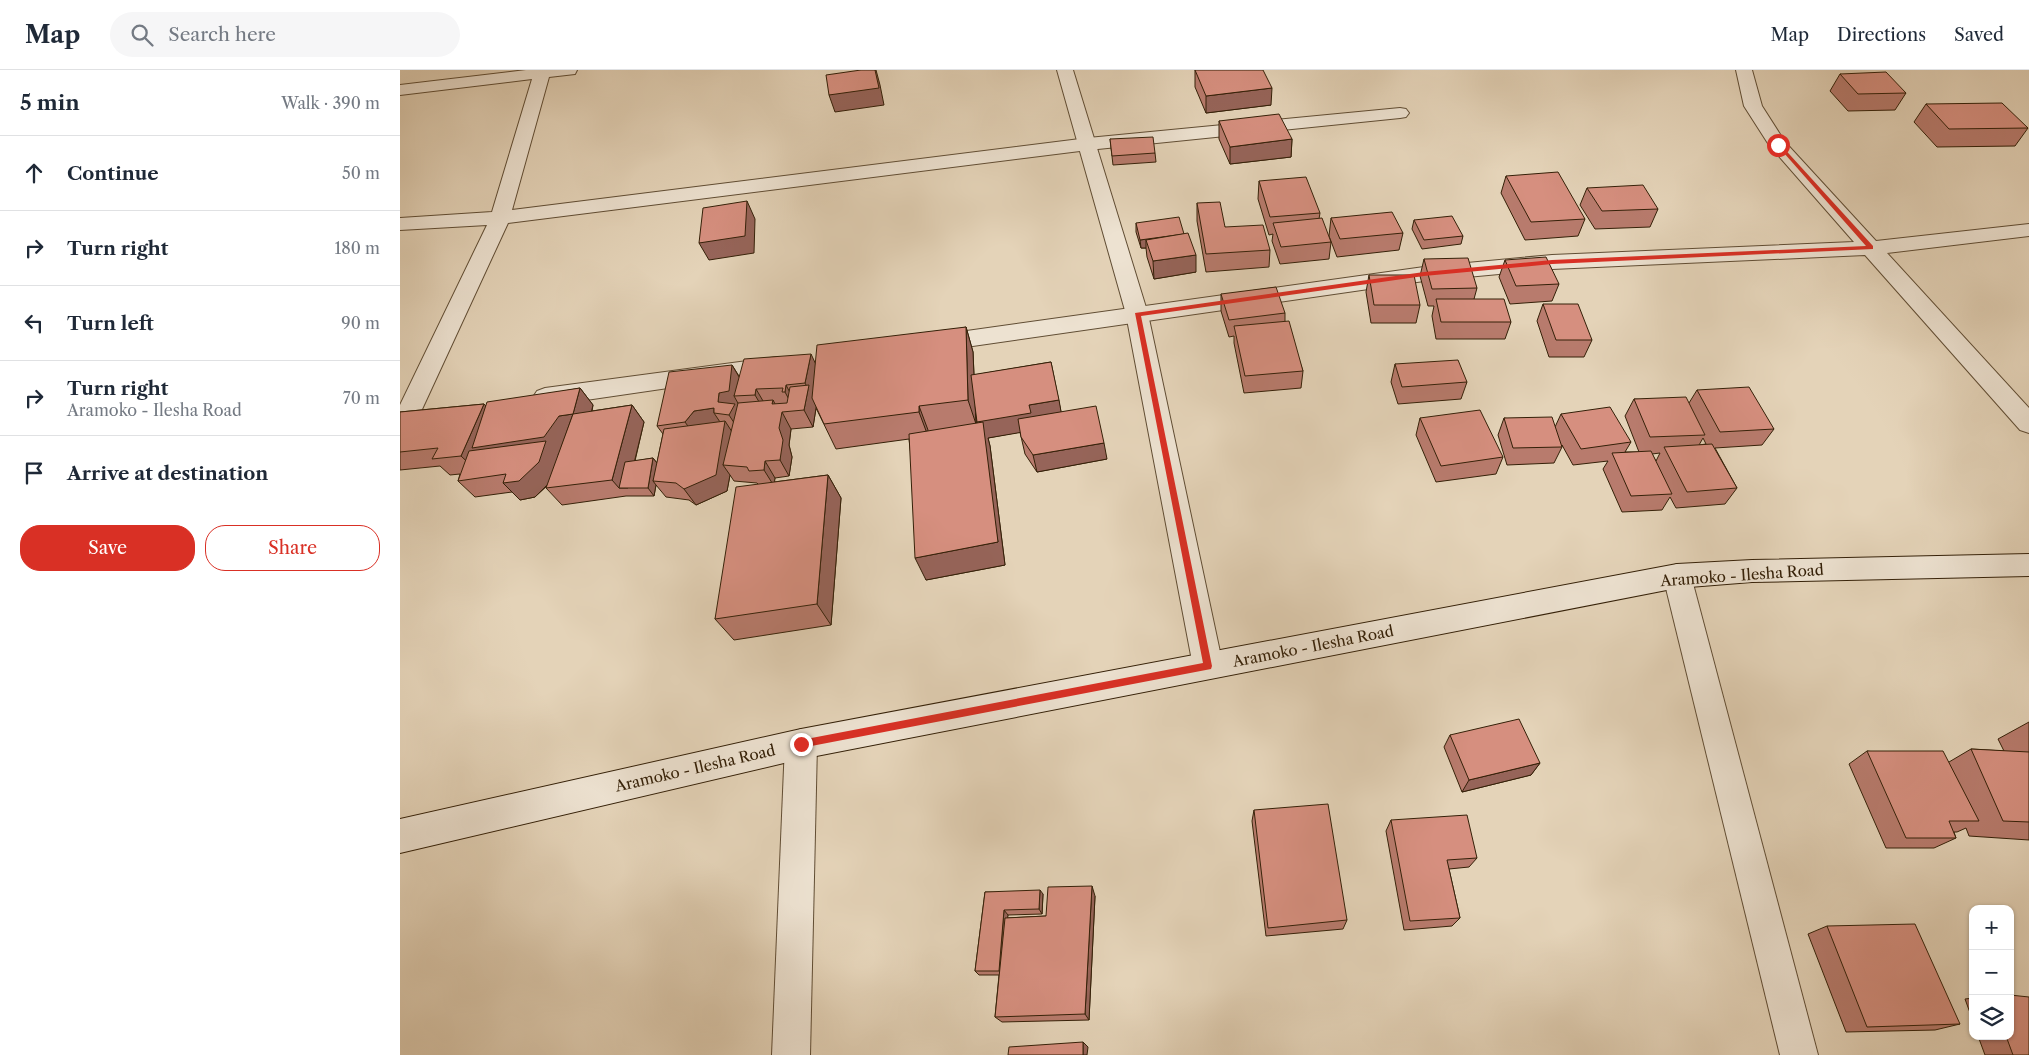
<!DOCTYPE html>
<html lang="en">
<head>
<meta charset="utf-8">
<style>
  body { margin:0; font-family:"Libre Caslon Text",serif; background:#f6f6f7; color:#1f2937 }
  .controls { position:absolute; right:15px; bottom:15px; display:grid; overflow:hidden; border-radius:10px; box-shadow:0 1px 4px #0004 }
  .controls button { width:45px; height:45px; display:grid; place-items:center; padding:0; border:0; border-bottom:1px solid #e0e1e3; background:#fff; color:#1f2937; font:25px sans-serif }
  .stop { position:absolute; width:15px; height:15px; margin:-11px; border:4px solid #d93025; border-radius:50%; background:#fff }
  .stop.end { background:#d93025; border-color:#fff; box-shadow:0 1px 5px #0008 }
  .list { margin:0; padding:0; list-style:none }
  h2 { display:flex; justify-content:space-between; align-items:center; height:65px; margin:0; padding:0 20px; font-size:21px }
  h2 small { font-size:16px; font-weight:400; color:#747a83 }
  .list li { display:grid; grid-template-columns:32px 1fr auto; gap:15px; align-items:center; box-sizing:border-box; height:75px; padding:0 20px; border-top:1px solid #e0e1e3 }
  .list b { display:block; font-size:19px; white-space:nowrap }
  .list p { margin:0; font-size:16px; white-space:nowrap; color:#747a83 }
  .list em { font-size:16px; font-style:normal; color:#747a83 }
  .actions { display:flex; gap:10px; padding:15px 20px }
  .actions a { flex:1; padding:11px 0; border:1px solid #d93025; border-radius:20px; text-align:center; font-size:18px; color:#d93025 }
  .actions .main { background:#d93025; color:#fff }
  .icon { flex:none; width:28px; height:28px; fill:none; stroke:currentColor; stroke-width:2; stroke-linecap:round; stroke-linejoin:round }
  .map { position:relative; flex:none; width:1629px; height:985px; overflow:hidden }
  header { display:flex; align-items:center; gap:30px; box-sizing:border-box; height:70px; padding:0 25px; background:#fff; border-bottom:1px solid #e0e1e3 }
  header strong { font-size:24px }
  nav { display:flex; gap:28px; margin-inline-start:auto; font-size:18px }
  .search { width:350px; height:45px; background:#f6f6f7; display:flex; align-items:center; gap:12px; box-sizing:border-box; padding:0 18px; border-radius:28px; color:#747a83; font-size:19px }
  main { display:flex }
  aside { flex:1; background:#fff }
  .map>svg:first-child { display:block }
  .lines { fill:none; stroke-linecap:round; stroke-linejoin:round }
  .minor-casing { stroke:#604d34; stroke-width:2 }
  .tertiary-casing { stroke:#604d34; stroke-width:2 }
  .secondary-casing { stroke:#342008; stroke-width:2 }
  .minor { fill:#ede2d1; fill-rule:evenodd }
  .tertiary { fill:#ede2d1; fill-rule:evenodd }
  .secondary { fill:#ede2d1; fill-rule:evenodd }
  .wall { fill:#b87b6d; stroke:#342008; fill-rule:evenodd }
  .shaded-wall { fill:#966459; stroke:#342008 }
  .building { fill:#d68f7f; stroke:#342008 }
  .route { fill:#d93025 }
  .labels { text-anchor:middle; dominant-baseline:central; stroke-width:4; stroke-linejoin:round; paint-order:stroke }
  .street-label { font-size:15px; fill:#342008; stroke:#ede2d1 }
</style>
</head>
<body>
<header>
<strong>Map</strong>
<div class="search"><svg class="icon" aria-label="search" viewBox="0 0 24 24"><circle cx="10" cy="10" r="6"/><path d="M15 15l6 6"/></svg>Search here</div>
<nav><a>Map</a><a>Directions</a><a>Saved</a></nav>
</header>
<main>
<aside>
<h2>5 min<small>Walk · 390 m</small></h2>
<ul class="list">
<li><svg class="icon" aria-label="ahead" viewBox="0 0 24 24"><path d="M12 20V5M6 11l6-6 6 6"/></svg><div><b>Continue</b></div><em>50 m</em></li>
<li><svg class="icon" aria-label="right" viewBox="0 0 24 24"><path d="M7 20v-9h11M14 6l5 5-5 5"/></svg><div><b>Turn right</b></div><em>180 m</em></li>
<li><svg class="icon" aria-label="left" viewBox="0 0 24 24"><path d="M17 20v-9H6M10 6l-5 5 5 5"/></svg><div><b>Turn left</b></div><em>90 m</em></li>
<li><svg class="icon" aria-label="right" viewBox="0 0 24 24"><path d="M7 20v-9h11M14 6l5 5-5 5"/></svg><div><b>Turn right</b><p>Aramoko - Ilesha Road</p></div><em>70 m</em></li>
<li><svg class="icon" aria-label="arrive" viewBox="0 0 24 24"><path d="M6 21V4h12l-3 4 3 4H6"/></svg><div><b>Arrive at destination</b></div></li>
</ul>
<div class="actions"><a class="main">Save</a><a>Share</a></div>
</aside>
<div class="map">
<svg width="1629" height="985" viewBox="0 0 1629 985">
  <rect width="100%" height="100%" fill="#e4d3b8"/>
  <filter id="stains"><feTurbulence type="fractalNoise" baseFrequency=".004" numOctaves="4"/><feColorMatrix values="0 0 0 0 .2 0 0 0 0 .09 0 0 0 0 .02 0 0 0 .5 -.17"/></filter>
  <radialGradient id="worn" r=".72"><stop offset=".6" stop-color="#630" stop-opacity="0"/><stop offset="1" stop-color="#630" stop-opacity=".3"/></radialGradient>
  <g class="lines">
    <g class="minor-casing">
      <g id="minor">
        <polygon points="126,0 177,0 175,4 149,7 112,140 688,68 1000,38 1006,39 1009,43 1006,47 1000,48 688,80 108,153 12,361 9,367 0,370 0,335 87,155 0,160 0,148 92,142 132,9 0,25 0,15"/>
        <polygon points="1336,0 1352,0 1362,36 1385,72 1476,171 1629,154 1629,166 1487,183 1629,338 1629,363 1620,360 1465,185 1152,199 1024,211 531,282 523,279 520,274 523,269 531,266 1024,197 1152,185 1454,172 1369,75 1344,36"/>
        <polygon points="377,287 385,289 389,295 385,301 145,336 137,333 133,327 137,321 145,318"/>
        <polygon points="1277,494 1287,498 1291,506 1418,985 1380,985 1263,506 1267,498"/>
        <polygon points="401,659 412,664 417,674 410,985 372,985 385,674 390,664"/>
      </g>
    </g>
    <g class="tertiary-casing">
      <polygon id="tertiary" points="657,0 673,0 748,244 823,596 819,605 808,609 797,605 793,596 726,244"/>
    </g>
    <g class="secondary-casing">
      <polygon id="secondary" points="1629,484 1629,506 1352,512 1277,518 401,689 0,783 0,749 401,659 1277,494 1352,490"/>
    </g>
    <use href="#minor" class="minor"/>
    <use href="#tertiary" class="tertiary"/>
    <use href="#secondary" class="secondary"/>
  </g>
  <g class="wall">
    <polygon points="795,0 871,35 806,43 795,17"/>
    <polygon points="1440,4 1506,23 1495,40 1448,41 1430,21"/>
    <polygon points="1526,34 1628,58 1615,76 1537,77 1514,52"/>
    <polygon points="819,51 892,69 891,87 830,94 819,69"/>
    <polygon points="710,69 755,83 756,92 713,95"/>
    <polygon points="1106,106 1185,149 1178,166 1125,170 1101,123"/>
    <polygon points="859,111 920,143 919,149 931,172 929,189 880,194 872,171 873,164 869,165 858,129"/>
    <polygon points="1187,118 1258,139 1250,157 1195,159 1180,135"/>
    <polygon points="797,133 825,157 870,180 869,197 806,202 797,151"/>
    <polygon points="931,148 1003,163 999,180 937,187 929,166"/>
    <polygon points="1014,150 1063,166 1061,174 1022,179 1012,159"/>
    <polygon points="736,153 796,202 754,209 747,187 746,178 741,178 736,162"/>
    <polygon points="1024,189 1077,218 1074,229 1111,252 1105,269 1036,269 1032,246 1034,236 1028,236 1020,206"/>
    <polygon points="1105,190 1159,214 1152,231 1110,234 1099,207"/>
    <polygon points="969,205 1020,235 1016,253 971,253 966,222"/>
    <polygon points="821,224 885,243 885,251 903,301 901,318 844,323 834,273 834,266 829,267 821,241"/>
    <polygon points="1143,234 1192,270 1184,287 1149,287 1137,251"/>
    <path d="M 566,257 L 573,282 L 574,305 L 651,292 L 661,342 L 707,389 L 637,402 L 625,384 L 620,362 L 588,368 L 590,376 L 605,495 L 526,510 L 509,369 L 436,379 L 416,338 L 413,357 L 391,359 L 389,375 L 392,387 L 389,406 L 375,408 L 374,412 L 428,405 L 441,428 L 431,555 L 334,570 L 315,549 L 358,414 L 357,413 L 334,411 L 330,405 L 327,421 L 296,435 L 289,430 L 266,427 L 256,415 L 254,426 L 226,426 L 162,435 L 146,418 L 147,416 L 135,427 L 120,430 L 112,422 L 75,427 L 58,411 L 60,404 L 50,405 L 40,396 L 0,400 L 0,342 L 84,334 L 86,336 L 180,318 L 193,335 L 192,341 L 232,335 L 244,352 L 235,391 L 253,388 L 257,393 L 263,364 L 257,356 L 332,295 L 339,306 L 416,293 ZM 575,339 L 577,353 L 576,353 Z"/>
    <polygon points="995,294 1067,312 1061,329 998,334 991,312"/>
    <path d="M 1297,320 L 1374,359 L 1362,375 L 1315,378 L 1337,418 L 1325,434 L 1276,438 L 1270,427 L 1262,440 L 1222,442 L 1203,399 L 1208,391 L 1173,395 L 1162,375 L 1162,377 L 1154,393 L 1107,395 L 1098,365 L 1104,348 L 1155,357 L 1161,344 L 1231,372 L 1225,382 L 1239,382 L 1225,346 L 1234,329 L 1289,333 ZM 1303,368 L 1306,374 L 1299,375 ZM 1260,383 L 1256,391 L 1252,384 Z"/>
    <polygon points="1020,348 1103,387 1096,404 1036,412 1016,365"/>
    <polygon points="1629,652 1629,770 1569,766 1566,758 1557,762 1554,762 1556,768 1534,778 1486,778 1449,694 1467,681 1549,692 1571,679 1604,681 1598,669"/>
    <polygon points="1050,665 1140,693 1131,705 1062,722 1044,677"/>
    <polygon points="854,740 947,850 943,859 866,866 852,751"/>
    <polygon points="991,750 1077,788 1069,797 1049,799 1060,848 1052,856 1004,860 986,761"/>
    <polygon points="585,822 643,824 642,844 608,845 607,848 646,846 695,826 689,950 602,952 595,947 599,905 579,905 575,901"/>
    <polygon points="1427,856 1560,954 1535,960 1446,962 1408,864"/>
    <polygon points="1573,928 1573,951 1565,929"/>
    <polygon points="1578,966 1610,966 1629,985 1585,985"/>
  </g>
  <g class="shaded-wall">
    <polygon points="476,0 480,15 484,35 435,42 429,25"/>
    <polygon points="872,18 871,35 806,43 806,26"/>
    <polygon points="892,69 891,87 830,94 830,77"/>
    <polygon points="347,131 355,149 354,183 309,190 299,173"/>
    <polygon points="784,164 746,170 746,178 741,178 740,170"/>
    <polygon points="796,185 796,202 754,209 753,191"/>
    <polygon points="566,257 573,282 576,354 568,330"/>
    <polygon points="411,284 419,301 417,332 413,357 404,340 408,319 405,313"/>
    <polygon points="332,295 342,312 334,326 339,335 340,362 329,345 318,332 319,323"/>
    <polygon points="386,315 395,332 394,339 385,322"/>
    <polygon points="180,318 193,335 187,360 173,344"/>
    <polygon points="356,319 366,336 365,342 355,325"/>
    <polygon points="373,330 381,345 382,342 391,359 389,375 392,387 389,406 380,390 372,334"/>
    <polygon points="659,330 662,347 635,360 588,368 590,376 605,495 526,510 515,488 598,472 577,352 629,335"/>
    <polygon points="84,334 100,351 159,346 173,344 159,384 158,384 161,388 154,408 135,427 120,430 103,413 139,392 78,402 61,386"/>
    <polygon points="232,335 244,352 228,418 219,418 212,410"/>
    <polygon points="519,336 528,360 528,366 519,342"/>
    <polygon points="314,338 314,343 322,355 297,369 285,352 294,341"/>
    <polygon points="325,351 336,368 323,395 330,405 327,421 296,435 284,419"/>
    <polygon points="704,373 707,389 637,402 633,385"/>
    <polygon points="253,388 260,397 253,411 256,415 254,426 248,418"/>
    <polygon points="365,391 375,408 374,416 364,400"/>
    <polygon points="428,405 441,428 431,555 417,534"/>
    <polygon points="1140,693 1131,705 1062,722 1069,710"/>
    <polygon points="692,816 695,826 689,950 685,944"/>
    <polygon points="640,820 643,824 642,844 639,839"/>
    <polygon points="604,840 608,845 602,904 599,901"/>
    <polygon points="683,972 688,977 687,985 683,985"/>
  </g>
  <g class="building">
    <polygon points="461,0 475,0 479,18 429,25 426,5"/>
    <polygon points="795,0 863,0 872,18 806,26"/>
    <polygon points="1486,2 1506,23 1458,24 1440,4"/>
    <polygon points="1602,33 1628,58 1549,59 1526,34"/>
    <polygon points="879,44 892,69 830,77 819,51"/>
    <polygon points="753,67 755,83 712,86 710,69"/>
    <polygon points="1158,102 1185,149 1131,152 1106,106"/>
    <polygon points="906,107 920,143 870,147 859,111"/>
    <polygon points="1243,115 1258,139 1202,141 1187,118"/>
    <polygon points="347,131 345,166 299,173 303,138"/>
    <polygon points="820,132 825,157 863,155 870,180 806,184 797,133"/>
    <polygon points="992,142 1003,163 940,169 931,148"/>
    <polygon points="1052,146 1063,166 1024,170 1014,150"/>
    <polygon points="779,147 784,164 740,170 736,153"/>
    <polygon points="922,148 931,172 881,177 873,153"/>
    <polygon points="788,163 796,185 753,191 746,170"/>
    <polygon points="1146,187 1159,214 1116,216 1105,190"/>
    <polygon points="1068,188 1077,218 1032,219 1024,189"/>
    <polygon points="969,205 1014,205 1020,235 974,235"/>
    <polygon points="876,217 885,243 829,250 821,224"/>
    <polygon points="1036,229 1104,229 1111,252 1041,252"/>
    <polygon points="1143,234 1178,234 1192,270 1156,270"/>
    <polygon points="889,251 903,301 845,306 834,256"/>
    <polygon points="566,257 568,330 519,336 519,342 424,354 412,328 417,275"/>
    <polygon points="411,284 405,313 386,315 385,322 382,322 383,318 356,319 355,325 334,326 344,289"/>
    <polygon points="1058,290 1067,312 1002,317 995,294"/>
    <polygon points="651,292 659,330 629,335 631,343 577,352 571,305"/>
    <polygon points="332,295 329,321 319,323 318,332 335,334 329,345 314,343 314,338 294,341 285,352 257,356 269,302"/>
    <polygon points="409,315 404,340 382,342 379,358 383,370 380,390 365,391 364,400 349,401 347,397 323,395 338,333 373,330 372,334 387,333 390,317"/>
    <polygon points="1349,317 1374,359 1320,362 1297,320"/>
    <polygon points="180,318 173,344 232,335 212,410 146,418 173,344 159,346 144,367 72,378 87,332"/>
    <polygon points="1286,327 1305,365 1250,367 1234,329"/>
    <polygon points="84,334 61,386 32,389 38,378 0,382 0,342"/>
    <polygon points="696,336 704,373 633,385 621,367 618,349"/>
    <polygon points="1210,337 1231,372 1181,379 1161,344"/>
    <polygon points="1080,340 1103,387 1041,396 1020,348"/>
    <polygon points="1152,347 1162,377 1113,378 1104,348"/>
    <polygon points="325,351 316,405 284,419 276,413 253,411 264,359"/>
    <polygon points="583,352 598,472 515,488 509,364"/>
    <polygon points="146,371 139,392 119,411 103,413 106,404 58,411 69,381"/>
    <polygon points="1312,374 1337,418 1287,422 1264,377"/>
    <polygon points="1251,381 1272,424 1231,426 1212,383"/>
    <polygon points="253,388 248,418 219,418 225,392"/>
    <polygon points="428,405 417,534 315,549 336,417"/>
    <polygon points="1119,649 1140,693 1069,710 1050,665"/>
    <polygon points="1571,679 1629,682 1629,752 1603,751"/>
    <polygon points="1467,681 1543,681 1579,751 1549,751 1556,768 1506,768"/>
    <polygon points="928,734 947,850 868,858 854,740"/>
    <polygon points="1067,745 1077,788 1047,790 1060,848 1010,851 991,750"/>
    <polygon points="692,816 685,944 595,947 605,848 646,846 648,817"/>
    <polygon points="640,820 639,839 604,840 599,901 575,901 585,822"/>
    <polygon points="1515,854 1560,954 1467,957 1427,856"/>
    <polygon points="1610,925 1629,927 1629,985 1613,985 1606,966 1610,966"/>
    <polygon points="683,972 683,985 608,985 609,977"/>
  </g>
  <polygon class="route" points="1376,74 1380,74 1473,176 1473,179 1152,194 1024,206 741,246 812,596 811,599 401,678 398,677 398,671 401,670 803,593 735,243 1024,202 1152,190 1466,176"/>
  <g class="labels">
    <g class="street-label">
      <text transform="translate(1342 505) rotate(-4)">Aramoko - Ilesha Road</text>
      <text transform="translate(913 576) rotate(-11)">Aramoko - Ilesha Road</text>
      <text transform="translate(295 698) rotate(-13)">Aramoko - Ilesha Road</text>
    </g>
  </g>
  <rect width="100%" height="100%" filter="url(#stains)"/>
  <rect width="100%" height="100%" fill="url(#worn)"/>
</svg>
<div class="controls">
<button>+</button>
<button>−</button>
<button><svg class="icon" aria-label="layers" viewBox="0 0 24 24"><path d="M12 4l9 5-9 5-9-5zM3 14l9 5 9-5"/></svg></button>
</div>
<div class="stop" style="left:1378px;top:75px"></div>
<div class="stop end" style="left:401px;top:674px"></div>
</div>
</main>
</body>
</html>
